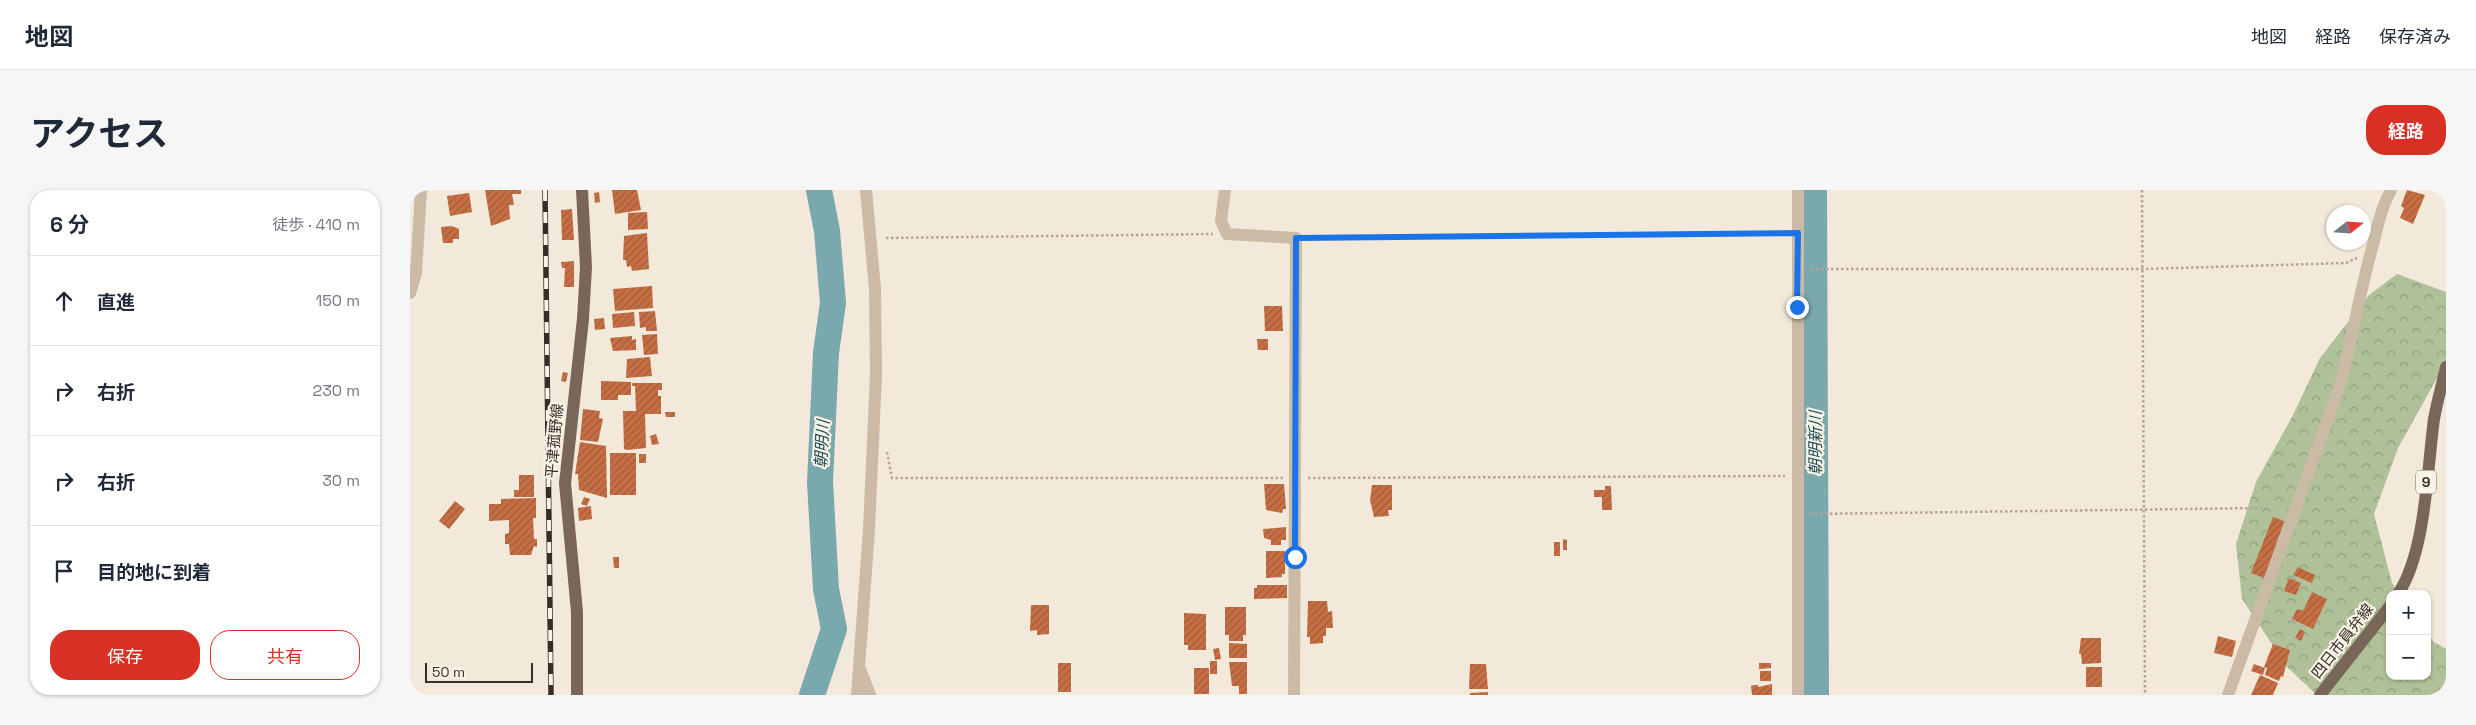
<!DOCTYPE html>
<html lang="ja">
<head>
<meta charset="utf-8">
<style>
  body { margin:0; font-family:"Space Grotesk","Noto Sans JP",sans-serif; background:#f6f6f7; color:#1f2937 }
  .controls { position:absolute; right:15px; bottom:15px; display:grid; overflow:hidden; border-radius:10px; box-shadow:0 1px 4px #0004 }
  .controls button { width:45px; height:45px; display:grid; place-items:center; padding:0; border:0; border-bottom:1px solid #e0e1e3; background:#fff; color:#1f2937; font:25px sans-serif }
  .compass { position:absolute; left:1916px; top:15px; width:45px; height:45px; border-radius:50%; background:#fff; box-shadow:0 1px 4px #0004; rotate:73deg }
  .scale { position:absolute; left:15px; bottom:12px; width:108px; box-sizing:border-box; padding-left:5px; border:2px solid #362d27; border-top:0; font-size:14px; line-height:18px; white-space:nowrap; color:#362d27; -webkit-text-stroke:4px #f9f2e7; paint-order:stroke }
  .stop { position:absolute; width:15px; height:15px; margin:-11px; border:4px solid #1a73e8; border-radius:50%; background:#fff }
  .stop.end { background:#1a73e8; border-color:#fff; box-shadow:0 1px 5px #0008 }
  .list { margin:0; padding:0; list-style:none }
  h2 { display:flex; justify-content:space-between; align-items:center; height:65px; margin:0; padding:0 20px; font-size:21px }
  h2 small { font-size:16px; font-weight:400; color:#747a83 }
  .list li { display:grid; grid-template-columns:32px 1fr auto; gap:15px; align-items:center; box-sizing:border-box; height:90px; padding:0 20px; border-top:1px solid #e0e1e3 }
  .list b { display:block; font-size:19px; white-space:nowrap }
  .list em { font-size:16px; font-style:normal; color:#747a83 }
  .actions { display:flex; gap:10px; padding:15px 20px }
  .actions a { flex:1; padding:11px 0; border:1px solid #d93025; border-radius:20px; text-align:center; font-size:18px; color:#d93025 }
  .actions .main { background:#d93025; color:#fff }
  .icon { flex:none; width:28px; height:28px; fill:none; stroke:currentColor; stroke-width:2; stroke-linecap:round; stroke-linejoin:round }
  .map { position:relative; flex:none; width:2036px; height:505px; overflow:hidden; border-radius:20px }
  header { display:flex; align-items:center; gap:30px; box-sizing:border-box; height:70px; padding:0 25px; background:#fff; border-bottom:1px solid #e0e1e3 }
  header strong { font-size:24px }
  nav { display:flex; gap:28px; margin-inline-start:auto; font-size:18px }
  .intro { display:flex; align-items:center; justify-content:space-between; box-sizing:border-box; height:120px; padding:0 30px }
  h1 { margin:0; font-size:35px }
  .button { padding:12px 22px; border-radius:20px; background:#d93025; color:#fff; font-size:18px; font-weight:700 }
  main { display:flex; gap:30px; padding:0 30px }
  aside { flex:1; background:#fff; border-radius:20px; box-shadow:0 1px 4px #0004 }
  .map>svg:first-child { display:block }
  .forest { fill:url(#forest-crowns) }
  .lines { fill:none; stroke-linecap:round; stroke-linejoin:round }
  .river { stroke:#79a8af; stroke-width:26 }
  .building { fill:url(#building-hatch) }
  .path { stroke:#b6a491; stroke-width:2.5; stroke-dasharray:2.5 2.5; stroke-linecap:butt }
  .minor { stroke:#cabaa6; stroke-width:12 }
  .major { stroke:#786658; stroke-width:12 }
  .rail-casing { stroke:#362d27; stroke-width:5.5 }
  .rail { stroke:#f9f2e7; stroke-width:4; stroke-dasharray:11; stroke-linecap:butt }
  .route { stroke:#1a73e8; stroke-width:6 }
  .labels { text-anchor:middle; dominant-baseline:central; stroke-width:4.5; stroke-linejoin:round; paint-order:stroke }
  .shield { fill:#f9f2e7; stroke:#706861; stroke-width:1 }
  .shield-label { font-size:14px; font-weight:bold; fill:#362d27 }
  .street-label { font-size:15px; fill:#362d27; stroke:#f9f2e7 }
  .water-label { font-size:16px; font-style:italic; fill:#1d4e57; stroke:#f9f2e7 }
</style>
</head>
<body>
<header>
<strong>地図</strong>
<nav><a>地図</a><a>経路</a><a>保存済み</a></nav>
</header>
<div class="intro"><h1>アクセス</h1><a class="button">経路</a></div>
<main>
<aside>
<h2>6 分<small>徒歩 · 410 m</small></h2>
<ul class="list">
<li><svg class="icon" aria-label="ahead" viewBox="0 0 24 24"><path d="M12 20V5M6 11l6-6 6 6"/></svg><div><b>直進</b></div><em>150 m</em></li>
<li><svg class="icon" aria-label="right" viewBox="0 0 24 24"><path d="M7 20v-9h11M14 6l5 5-5 5"/></svg><div><b>右折</b></div><em>230 m</em></li>
<li><svg class="icon" aria-label="right" viewBox="0 0 24 24"><path d="M7 20v-9h11M14 6l5 5-5 5"/></svg><div><b>右折</b></div><em>30 m</em></li>
<li><svg class="icon" aria-label="arrive" viewBox="0 0 24 24"><path d="M6 21V4h12l-3 4 3 4H6"/></svg><div><b>目的地に到着</b></div></li>
</ul>
<div class="actions"><a class="main">保存</a><a>共有</a></div>
</aside>
<div class="map">
<svg width="2036" height="505" viewBox="0 0 2036 505">
  <defs>
    <pattern id="forest-crowns" width="20" height="18" patternUnits="userSpaceOnUse" patternTransform="scale(1.25)"><rect width="20" height="18" fill="#b0c19a"/><path d="M2 6a3 3 0 1 1 6 0M12 15a3 3 0 1 1 6 0" fill="none" stroke="#909d7e"/></pattern>
    <pattern id="building-hatch" width="6" height="6" patternUnits="userSpaceOnUse" patternTransform="scale(1.25)"><rect width="6" height="6" fill="#c66f44"/><path d="M-1 1l2-2M0 6l6-6M5 7l2-2" fill="none" stroke="#a25c39"/></pattern>
  </defs>
  <rect width="100%" height="100%" fill="#f2e9da"/>
  <polygon class="forest" points="1987,84 2036,102 2036,172 1988,258 1964,324 1982,393 1990,404 1980,404 1980,486 2017,486 2017,443 2024,452 2036,459 2036,505 1907,505 1877,477 1832,409 1826,354 1846,292 1882,227 1910,168 1959,105"/>
  <g class="lines">
    <g class="river">
      <polyline points="1404,0 1406,505"/>
      <polyline points="402,505 424,439 416,399 410,292 416,163 423,113 417,41 409,0"/>
    </g>
  </g>
  <g class="building">
    <polygon points="75,0 111,0 111,4 102,4 104,15 99,15 100,29 81,36"/>
    <polygon points="202,0 227,0 231,20 205,24"/>
    <polygon points="1997,0 2015,5 2003,34 1990,28 1994,18 1991,16"/>
    <polygon points="189,2 190,12 185,13 184,3"/>
    <polygon points="59,3 62,22 40,26 37,6"/>
    <polygon points="162,19 164,50 152,50 151,20"/>
    <polygon points="237,22 238,39 218,40 218,23"/>
    <polygon points="42,36 49,39 49,49 43,49 43,53 33,53 31,37"/>
    <polygon points="237,43 239,79 222,81 221,76 217,77 216,70 213,70 214,46"/>
    <polygon points="164,71 164,97 154,97 155,78 152,78 151,72"/>
    <polygon points="242,96 243,118 205,121 203,99"/>
    <polygon points="854,116 872,116 873,141 855,141"/>
    <polygon points="245,121 247,141 236,141 236,137 230,138 229,122"/>
    <polygon points="224,122 225,136 203,138 202,124"/>
    <polygon points="194,128 195,139 185,140 184,129"/>
    <polygon points="247,144 248,164 234,165 232,145"/>
    <polygon points="222,146 222,150 226,149 226,160 203,161 200,148"/>
    <polygon points="847,149 858,149 858,160 848,160"/>
    <polygon points="240,167 242,186 216,188 217,169"/>
    <polygon points="153,182 158,183 156,192 151,191"/>
    <polygon points="191,191 221,192 221,205 208,205 208,210 191,210"/>
    <polygon points="222,193 252,193 252,200 248,200 248,206 251,206 251,224 235,224 236,258 217,260 214,259 213,221 226,221 225,196 222,196"/>
    <polygon points="173,219 190,221 189,228 193,229 188,252 170,250"/>
    <polygon points="255,222 265,222 265,227 256,227"/>
    <polygon points="246,244 249,254 242,255 240,246"/>
    <polygon points="170,252 196,256 197,308 169,300 168,284 165,284"/>
    <rect x="200" y="263" width="26" height="42"/>
    <rect x="229" y="264" width="7" height="9"/>
    <polygon points="109,285 124,285 124,307 104,307 104,300 109,300"/>
    <polygon points="854,294 874,294 876,319 873,319 872,323 856,320"/>
    <polygon points="962,295 982,295 982,320 978,320 979,326 964,327 960,310"/>
    <polygon points="1195,296 1201,296 1202,320 1192,320 1192,307 1184,307 1184,300 1195,300"/>
    <polygon points="174,307 180,309 177,316 171,314"/>
    <polygon points="126,308 126,328 123,328 124,349 127,349 127,357 124,356 121,365 100,365 99,354 95,354 95,344 99,343 99,330 79,331 79,314 91,314 91,309"/>
    <polygon points="45,311 55,319 39,339 29,331"/>
    <polygon points="181,316 182,329 169,331 168,318"/>
    <polygon points="1863,327 1879,333 1857,389 1841,383"/>
    <polygon points="876,337 876,350 871,350 871,355 861,355 861,350 854,348 853,339"/>
    <polygon points="1153,349 1157,350 1157,360 1153,360"/>
    <rect x="1144" y="352" width="6" height="14"/>
    <polygon points="856,361 875,361 875,384 872,384 872,387 856,388"/>
    <polygon points="203,367 209,367 209,378 204,378"/>
    <polygon points="1888,377 1905,385 1902,393 1883,385"/>
    <polygon points="1879,388 1891,393 1886,405 1874,401"/>
    <polygon points="847,395 877,395 877,408 844,409 844,398 847,398"/>
    <polygon points="1902,402 1917,409 1903,439 1882,429 1887,419 1893,421"/>
    <polygon points="898,411 917,411 918,422 922,421 923,438 916,438 916,446 913,446 913,453 900,454 900,447 897,447"/>
    <polygon points="621,415 639,415 639,444 627,445 627,440 620,441"/>
    <polygon points="815,417 836,417 836,445 833,445 833,451 819,451 819,445 815,445"/>
    <polygon points="774,423 796,424 796,460 778,460 778,455 774,455"/>
    <polygon points="1890,439 1895,442 1891,451 1885,448"/>
    <polygon points="1808,446 1826,451 1822,467 1804,463"/>
    <polygon points="1671,448 1691,448 1691,473 1672,474 1671,464 1669,464"/>
    <polygon points="819,453 837,454 837,468 819,468"/>
    <polygon points="1863,454 1880,460 1873,487 1871,486 1869,491 1855,485 1857,478 1854,477"/>
    <polygon points="809,458 811,469 805,470 803,459"/>
    <rect x="800" y="471" width="7" height="13"/>
    <polygon points="819,472 837,472 837,504 829,504 829,496 822,496"/>
    <rect x="648" y="473" width="13" height="29"/>
    <polygon points="1349,473 1361,473 1361,478 1349,479"/>
    <polygon points="1060,474 1076,474 1078,499 1059,499"/>
    <polygon points="1844,474 1855,478 1853,485 1841,481"/>
    <rect x="1676" y="477" width="16" height="20"/>
    <rect x="784" y="478" width="15" height="26"/>
    <rect x="1350" y="481" width="11" height="10"/>
    <polygon points="1850,485 1868,493 1863,505 1841,505"/>
    <polygon points="1362,494 1362,505 1342,505 1341,496 1344,495 1348,495 1348,497"/>
    <polygon points="1078,502 1078,505 1060,505 1060,503"/>
  </g>
  <g class="lines">
    <g class="path">
      <polyline points="1732,0 1735,505"/>
      <polyline points="476,48 803,44"/>
      <polyline points="899,48 1376,43"/>
      <polyline points="1401,79 1733,79 1936,73 1947,68"/>
      <polyline points="477,262 482,288 873,288"/>
      <polyline points="898,288 1375,286"/>
      <polyline points="1400,324 1853,318"/>
    </g>
    <g class="minor">
      <polyline points="815,0 811,31 817,44 886,48 884,505"/>
      <polyline points="1388,0 1388,505"/>
      <polyline points="0,103 6,83 11,0"/>
      <polyline points="450,479 460,505"/>
      <polyline points="447,505 459,339 466,185 465,99 456,0"/>
      <path d="M 1818,505 L 1930,195 C 1943,147 1950,99 1964,51 C 1968,34 1972,16 1981,0"/>
    </g>
    <g class="major">
      <path d="M 1988,404 C 2016,362 2017,280 2024,229 C 2027,212 2032,195 2036,177"/>
      <polyline points="167,505 167,422 155,293 173,129 176,77 172,0"/>
      <polyline points="1910,505 1980,416"/>
    </g>
    <g class="rail-casing">
      <polyline id="rail" points="135,0 141,505"/>
    </g>
    <use href="#rail" class="rail"/>
  </g>
  <g class="lines">
    <polyline class="route" points="885,367 886,48 1388,43 1387,117"/>
  </g>
  <g class="labels">
    <rect class="shield" x="2006" y="280.5" width="20" height="23" rx="4"/>
    <g class="shield-label">
      <text x="2016" y="292">9</text>
    </g>
    <g class="street-label">
      <text transform="translate(144 251) rotate(-85)">平津菰野線</text>
      <text transform="translate(1932 451) rotate(-52)">四日市員弁線</text>
    </g>
    <g class="water-label">
      <text transform="translate(1405 253) rotate(-90)">朝明新川</text>
      <text transform="translate(412 254) rotate(-87)">朝明川</text>
    </g>
  </g>
</svg>
<div class="controls">
<button>+</button>
<button>−</button>
</div>
<svg class="compass" viewBox="-18 -18 36 36"><path d="M0-13l5 13h-10z" fill="#e53935"/><path d="M0 13l5-13h-10z" fill="#747a83"/></svg>
<div class="scale">50 m</div>
<div class="stop" style="left:885px;top:367px"></div>
<div class="stop end" style="left:1387px;top:117px"></div>
</div>
</main>
</body>
</html>
